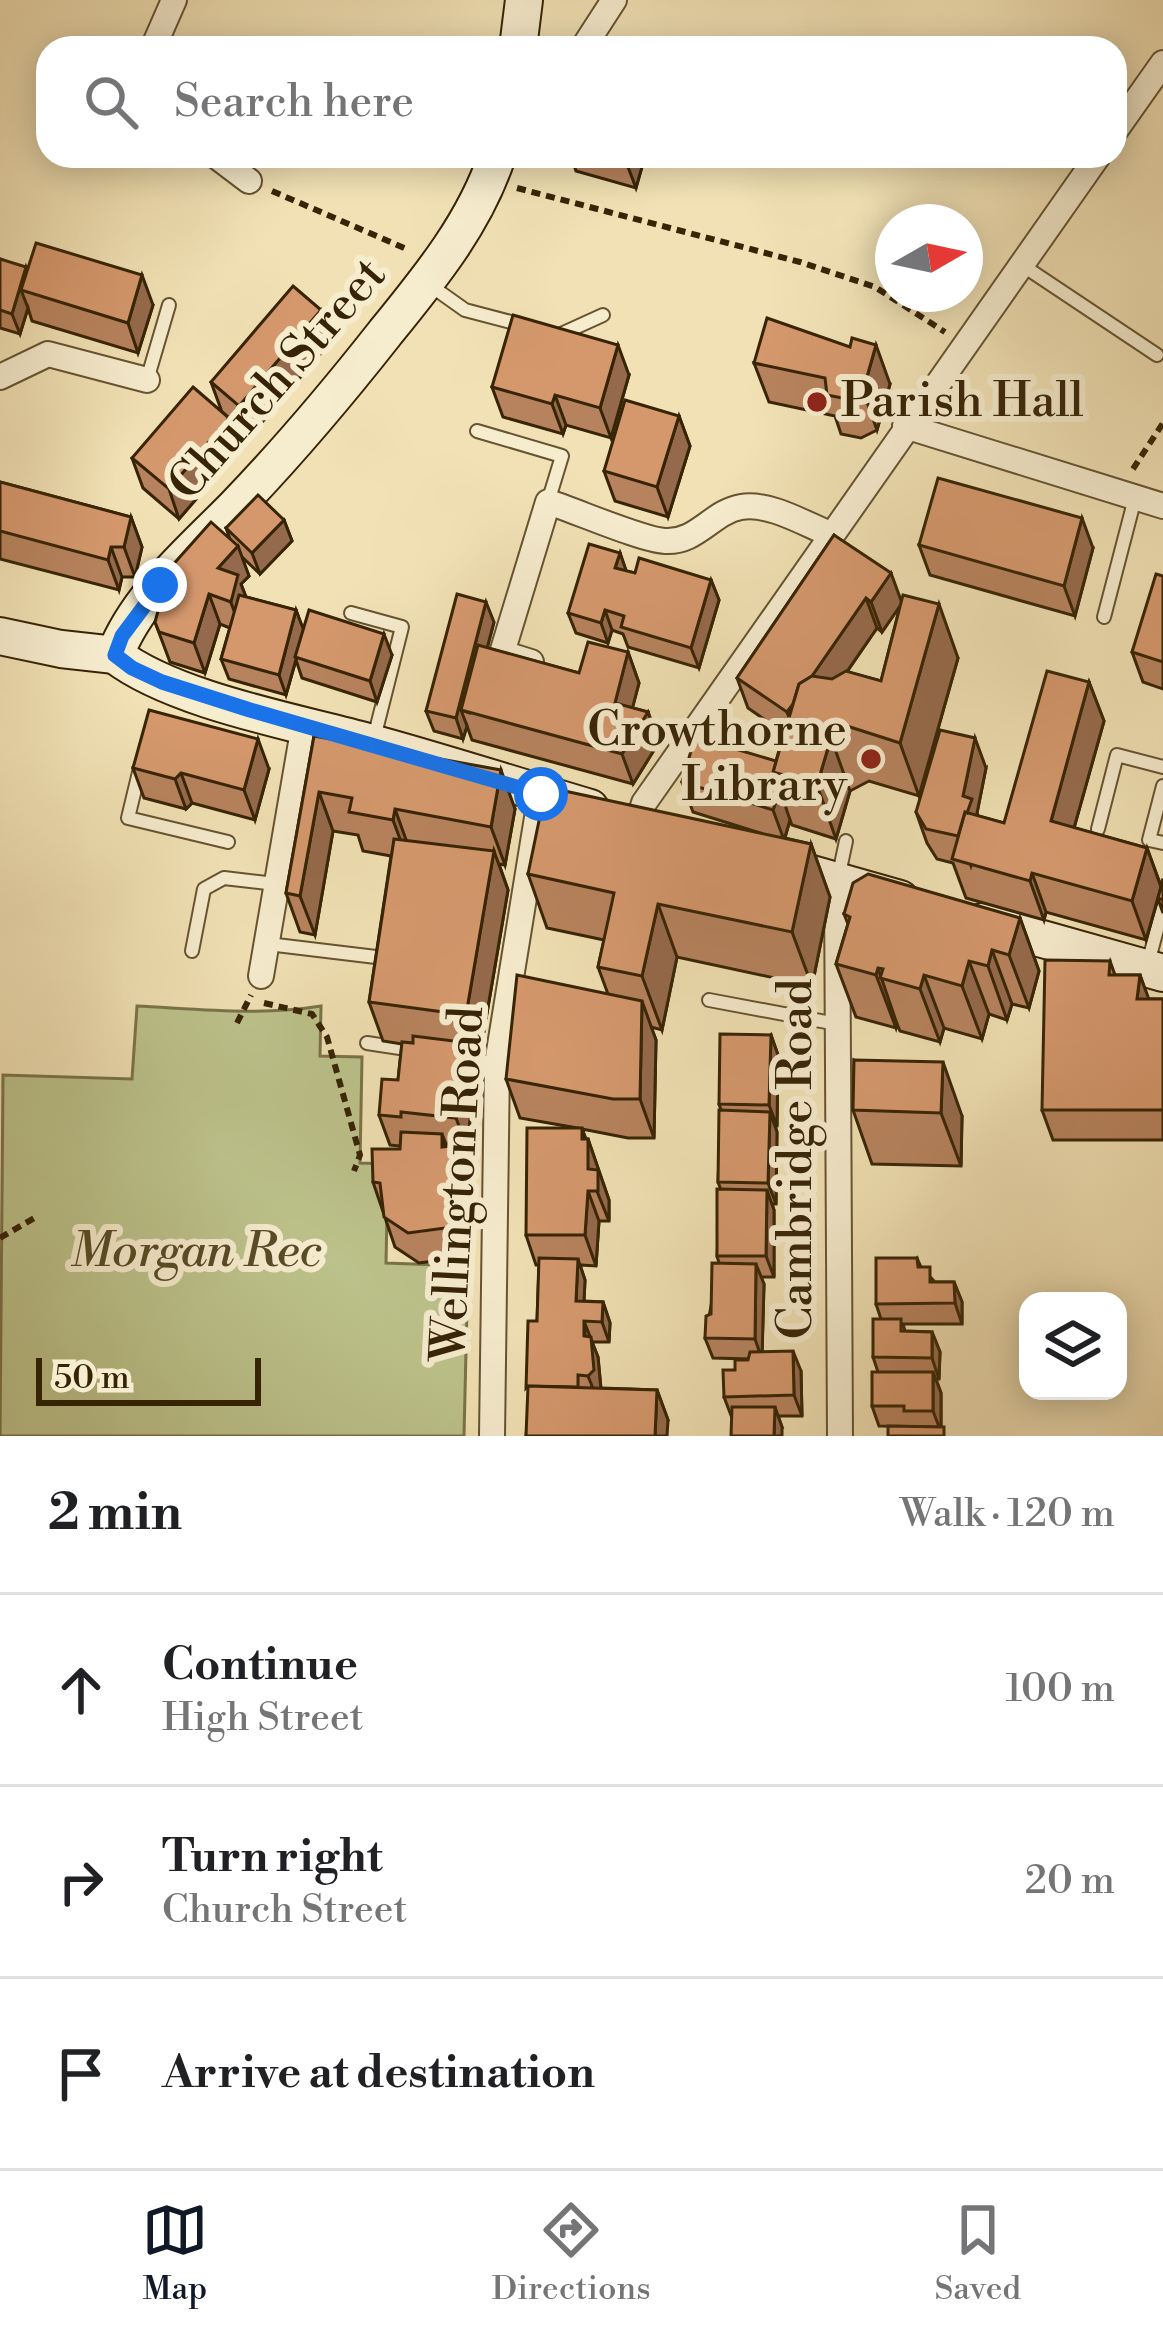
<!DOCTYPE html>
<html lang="en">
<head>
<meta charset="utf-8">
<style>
  body { margin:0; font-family:"Libre Bodoni",serif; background:#f6f6f6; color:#202124 }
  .controls { position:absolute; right:36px; bottom:36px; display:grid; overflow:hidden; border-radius:24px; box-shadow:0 6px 30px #0003 }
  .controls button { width:108px; height:108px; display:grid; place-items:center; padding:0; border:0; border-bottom:3px solid #e0e0e0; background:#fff; color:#202124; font:60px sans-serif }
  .compass { position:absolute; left:875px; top:204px; width:108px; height:108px; border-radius:50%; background:#fff; box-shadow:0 6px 30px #0003; rotate:81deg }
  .scale { position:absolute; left:36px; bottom:30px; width:225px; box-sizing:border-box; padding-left:12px; border:6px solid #372405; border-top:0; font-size:33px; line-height:42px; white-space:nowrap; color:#372405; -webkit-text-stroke:9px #f6ecce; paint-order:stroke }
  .stop { position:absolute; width:36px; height:36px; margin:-27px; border:9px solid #1a73e8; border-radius:50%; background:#fff }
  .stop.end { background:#1a73e8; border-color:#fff; box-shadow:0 3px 12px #0008 }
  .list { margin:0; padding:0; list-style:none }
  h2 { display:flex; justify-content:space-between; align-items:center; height:156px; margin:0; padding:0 48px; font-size:51px }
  h2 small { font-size:39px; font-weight:400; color:#757577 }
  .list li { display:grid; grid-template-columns:78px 1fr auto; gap:36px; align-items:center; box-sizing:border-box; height:192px; padding:0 48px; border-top:3px solid #e0e0e0 }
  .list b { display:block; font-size:45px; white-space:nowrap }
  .list p { margin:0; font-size:39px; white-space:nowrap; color:#757577 }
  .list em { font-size:39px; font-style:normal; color:#757577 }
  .icon { flex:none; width:66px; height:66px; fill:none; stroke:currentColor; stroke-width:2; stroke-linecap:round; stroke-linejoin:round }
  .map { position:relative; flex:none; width:1163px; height:1436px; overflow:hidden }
  .search { position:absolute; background:#fff; box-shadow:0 6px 30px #0003; left:36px; right:36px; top:36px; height:132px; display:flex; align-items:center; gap:30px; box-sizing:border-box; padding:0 42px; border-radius:36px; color:#757577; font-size:45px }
  .sheet { height:732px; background:#fff }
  nav { display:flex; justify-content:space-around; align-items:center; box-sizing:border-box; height:168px; border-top:3px solid #e0e0e0; background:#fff; font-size:33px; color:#757577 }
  nav a { display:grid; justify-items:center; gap:6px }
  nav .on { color:#111827 }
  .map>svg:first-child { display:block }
  .green { fill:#bcc28b; stroke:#7a7348; stroke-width:3 }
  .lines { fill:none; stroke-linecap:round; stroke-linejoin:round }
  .lane-casing { stroke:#665331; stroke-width:16 }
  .street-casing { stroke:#665331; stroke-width:28 }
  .secondary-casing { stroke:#372405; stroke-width:40 }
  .path { stroke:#372405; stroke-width:6; stroke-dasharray:9 6; stroke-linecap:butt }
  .lane { stroke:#f6ecce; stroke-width:12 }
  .street { stroke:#f6ecce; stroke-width:24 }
  .secondary { stroke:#f6ecce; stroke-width:36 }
  .wall { fill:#b7835e; stroke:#372405; stroke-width:3; fill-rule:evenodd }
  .shaded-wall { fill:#956a4c; stroke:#372405; stroke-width:3 }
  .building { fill:#d5986d; stroke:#372405; stroke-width:3 }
  .route { stroke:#1a73e8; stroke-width:15 }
  .poi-dot { fill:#8f2418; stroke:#f6ecce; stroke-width:4.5 }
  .labels { text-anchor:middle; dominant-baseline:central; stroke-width:12; stroke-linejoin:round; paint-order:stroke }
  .street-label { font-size:48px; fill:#372405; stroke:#f6ecce }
  .poi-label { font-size:48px; fill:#372405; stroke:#f6ecce; text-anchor:start }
  .park-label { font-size:48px; font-style:italic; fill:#584c26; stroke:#f6ecce }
</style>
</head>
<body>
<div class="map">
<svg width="1163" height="1436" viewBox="0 0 1163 1436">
  <rect width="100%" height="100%" fill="#f1e1b4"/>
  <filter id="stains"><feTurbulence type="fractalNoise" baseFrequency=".00167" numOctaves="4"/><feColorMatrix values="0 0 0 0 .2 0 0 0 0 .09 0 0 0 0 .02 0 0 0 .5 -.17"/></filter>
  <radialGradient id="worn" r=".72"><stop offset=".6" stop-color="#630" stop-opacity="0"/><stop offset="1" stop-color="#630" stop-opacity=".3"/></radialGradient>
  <path class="green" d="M 137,1006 C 198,1009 260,1016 321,1006 L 320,1056 L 362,1057 L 360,1163 L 388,1164 L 386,1263 L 468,1266 L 464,1436 L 0,1436 L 3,1075 L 132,1079 Z"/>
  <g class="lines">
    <g class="lane-casing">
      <g id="lane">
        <polyline points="1022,265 1157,355"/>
        <polyline points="427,283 465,310 522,325"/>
        <polyline points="559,335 603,315"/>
        <polyline points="147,380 169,305"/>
        <polyline points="477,431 562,456 548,502"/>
        <polyline points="351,613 402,627 373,742"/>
        <polyline points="1104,617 1135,498"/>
        <polyline points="141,764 128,818 228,842"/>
        <polyline points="1163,786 1149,840 1163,843"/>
        <polyline points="1098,829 1117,755 1163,767"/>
        <polyline points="839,874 846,841"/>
        <polyline points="268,944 376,957"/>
        <polyline points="192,951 204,889 224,878 276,884"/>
        <polyline points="1147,967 1163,907"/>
        <polyline points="709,1000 837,1024"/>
        <polyline points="367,1043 413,1050"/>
        <polyline points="450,1056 497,1064"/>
      </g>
    </g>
    <g class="street-casing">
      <g id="street">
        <polyline points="153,48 174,0"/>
        <polyline points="583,48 614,0"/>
        <polyline points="1115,131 1163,63"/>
        <polyline points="216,156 249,181"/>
        <polyline points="0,377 48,354 147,380"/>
        <polyline points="905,426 1163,506"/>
        <path d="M 531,662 L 502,653 L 548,502 C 574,510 642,540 665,541 C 697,543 712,512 741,507 C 769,502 805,524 830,534"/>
        <polyline points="638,822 644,803 1098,156"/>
        <polyline points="837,881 840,1436"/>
        <polyline points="261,976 304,725"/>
        <polyline points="492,1436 497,1064 541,793"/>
      </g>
    </g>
    <g class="secondary-casing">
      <g id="secondary">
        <polyline points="518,48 524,0"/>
        <polyline points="0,636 61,649 115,655"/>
        <path d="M 115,655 C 173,700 295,722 368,742 C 442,762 516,786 590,808"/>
        <path d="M 115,655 C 137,597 192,551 235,507 C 289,451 337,394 385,333 C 429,279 475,223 497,156"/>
        <polyline points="780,865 900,899"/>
        <polyline points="982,922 1163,973"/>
      </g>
    </g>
    <g class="path">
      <polyline points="517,188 800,262 875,287 945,332"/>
      <polyline points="272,191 409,250"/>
      <polyline points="1133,469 1163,423"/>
      <polyline points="264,1003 312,1014 327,1037 360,1155 354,1171"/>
      <polyline points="237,1023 251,995"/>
      <polyline points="444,1153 473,1152"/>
      <polyline points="0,1238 36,1217"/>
      <polyline points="452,1266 472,1259"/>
    </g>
    <use href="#lane" class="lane"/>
    <use href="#street" class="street"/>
    <use href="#secondary" class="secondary"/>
  </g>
  <g class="wall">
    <polygon points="571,156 645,156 636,188 576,171"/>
    <polygon points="0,259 27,270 153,305 138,353 32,321 28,308 20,334 0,328"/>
    <polygon points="321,310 332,340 250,436 222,412 211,382"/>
    <polygon points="754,363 890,384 877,430 861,438 841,434 835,416 769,402"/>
    <polygon points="629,375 611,438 566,425 563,434 503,417 492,387"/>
    <polygon points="679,416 690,446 668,517 615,501 604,471"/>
    <polygon points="229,418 240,448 179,519 143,488 132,458"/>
    <polygon points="0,482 131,517 142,547 135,577 122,577 119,590 0,559"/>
    <polygon points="284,520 292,541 260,574 241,556 249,576 241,584 246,597 296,610 303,630 392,655 377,702 302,678 296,660 286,695 229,679 221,659 230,628 220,624 205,673 170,662 155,622 230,539 226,528"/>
    <path d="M 834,535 L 958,658 L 919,796 L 869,781 L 850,791 L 836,839 L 792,825 L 790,820 L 785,838 L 811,844 L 830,897 L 812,986 L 677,957 L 662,1030 L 651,1027 L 656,1040 L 654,1138 L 628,1138 L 582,1129 L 586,1139 L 588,1139 L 609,1200 L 609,1221 L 599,1221 L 596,1266 L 580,1265 L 585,1280 L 584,1301 L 603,1302 L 610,1323 L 609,1342 L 592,1342 L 598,1357 L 601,1388 L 657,1390 L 668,1420 L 526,1436 L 537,1321 L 539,1265 L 536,1265 L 526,1235 L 577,1128 L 520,1118 L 506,1079 L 608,994 L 598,967 L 604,940 L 547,928 L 528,874 L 760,833 L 693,812 L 682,782 L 776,761 L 784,733 L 748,708 L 737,678 ZM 900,606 L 881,681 L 847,672 L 877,628 L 882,632 Z"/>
    <polygon points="919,545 1093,548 1075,616 930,575"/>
    <polygon points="620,553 626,571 635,573 711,580 719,600 699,668 628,647 623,634 612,630 608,643 576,633 568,613"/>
    <polygon points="1163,576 1163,689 1143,682 1132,652"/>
    <polygon points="494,622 487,648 579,673 628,652 639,683 632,708 648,712 659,742 633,784 472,740 467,726 463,739 434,731 426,711"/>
    <polygon points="1089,682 1104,721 1074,828 1147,848 1161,886 1163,879 1163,913 1158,899 1146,940 1046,912 1044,920 966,898 953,863 937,859 927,843 916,812 986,768 977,813 978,816 1004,823"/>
    <polygon points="314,736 515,809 505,865 499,864 508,890 480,1054 458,1051 474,1082 467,1148 451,1147 461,1176 464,1257 419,1263 395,1247 373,1182 400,1149 400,1146 390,1145 379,1115 398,1080 402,1044 383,1041 369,1002 391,856 363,851 358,835 333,831 315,935 300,932 286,893"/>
    <polygon points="133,768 269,769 255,820 192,803 186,809 144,798"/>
    <polygon points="844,914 1020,918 1039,971 1029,1008 1012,1004 1007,1020 989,1014 982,1039 944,1028 940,1042 900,1031 897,1024 896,1028 856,1017 836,964 848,924"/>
    <polygon points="1110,961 1115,975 1140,975 1148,999 1163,999 1163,1140 1053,1140 1042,1110"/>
    <polygon points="771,1035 778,1055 777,1126 775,1126 777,1132 776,1204 772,1204 774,1210 774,1277 761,1277 764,1284 762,1352 801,1371 802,1416 778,1416 782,1427 732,1418 724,1397 735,1370 748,1359 713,1358 705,1338 719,1263 717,1256 721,1190 718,1182 721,1110 719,1104"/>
    <polygon points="854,1060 962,1116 961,1166 872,1164 853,1110"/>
    <polygon points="917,1258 921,1267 935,1282 954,1282 962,1302 962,1324 903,1324 905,1331 932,1332 940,1352 939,1379 936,1379 941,1393 941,1427 879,1426 872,1406 878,1372 873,1357 881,1319 876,1304"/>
  </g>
  <g class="shaded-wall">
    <polygon points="631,156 645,156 636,188 628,167"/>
    <polygon points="26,267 34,287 21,290 28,308 20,334 12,314"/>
    <polygon points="142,275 153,305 138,353 128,323"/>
    <polygon points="321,310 332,340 250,436 239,406"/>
    <polygon points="618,345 629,375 611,438 600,408"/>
    <polygon points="876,345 890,384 877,430 863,391"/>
    <polygon points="555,395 566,425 563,434 552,404"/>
    <polygon points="679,416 690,446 668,517 657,487"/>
    <polygon points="229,418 240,448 179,519 169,489"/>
    <polygon points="131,517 142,547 135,577 124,547"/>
    <polygon points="1082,518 1093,548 1075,616 1064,586"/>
    <polygon points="284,520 292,541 260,574 252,553"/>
    <polygon points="238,546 249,576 241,584 249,605 242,632 218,568"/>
    <polygon points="111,547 122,577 119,590 108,560"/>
    <polygon points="620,553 627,573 615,568"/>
    <polygon points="891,573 902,603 882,632 871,602"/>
    <polygon points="711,580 719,600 699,668 691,648"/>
    <polygon points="209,594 220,624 205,673 194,643"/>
    <polygon points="866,598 877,628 798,742 787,712"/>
    <polygon points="486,602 494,622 470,713 461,710 467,726 463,739 456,718"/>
    <polygon points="939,604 958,658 919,796 900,743"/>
    <polygon points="296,610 304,631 286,695 279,675"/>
    <polygon points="605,610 612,630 608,643 601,623"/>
    <polygon points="384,634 392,655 377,702 370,681"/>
    <polygon points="628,652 639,683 626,733 615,703"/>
    <polygon points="1089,682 1104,721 1065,860 1051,821"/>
    <polygon points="648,712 659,742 633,784 622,754"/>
    <polygon points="831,738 850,791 836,839 817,785"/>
    <polygon points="975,738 986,768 977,813 983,829 971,866 960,836 963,796"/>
    <polygon points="258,739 269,769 255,820 244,790"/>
    <polygon points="501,770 515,809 505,865 491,827"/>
    <polygon points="181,773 192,803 186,809 175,779"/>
    <polygon points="780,790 790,820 784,840 773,810"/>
    <polygon points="319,792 333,831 315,935 300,896"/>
    <polygon points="395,809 409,848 407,858 393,820"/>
    <polygon points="811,844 830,897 812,986 792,932"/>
    <polygon points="1147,848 1161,887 1146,940 1132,901"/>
    <polygon points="494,851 508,890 480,1054 466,1015"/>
    <polygon points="1032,873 1046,912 1044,920 1030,881"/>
    <polygon points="658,904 677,957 662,1030 642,976"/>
    <polygon points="1020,918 1039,971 1029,1008 1009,955"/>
    <polygon points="992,950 1012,1004 1007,1020 988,966"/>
    <polygon points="969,961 989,1014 982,1039 962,986"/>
    <polygon points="878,968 897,1024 896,1028 876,975"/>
    <polygon points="924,975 944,1028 940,1042 920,989"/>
    <polygon points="1140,975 1151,1005 1137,999"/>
    <polygon points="642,1001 656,1040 654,1138 640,1099"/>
    <polygon points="771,1035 778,1055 777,1126 769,1105"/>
    <polygon points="454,1041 462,1062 463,1052 474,1082 467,1148 456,1118"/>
    <polygon points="943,1062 962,1116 961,1166 941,1113"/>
    <polygon points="770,1112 777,1132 776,1204 768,1183"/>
    <polygon points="582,1128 588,1146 588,1139 609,1200 609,1221 588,1169 582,1139"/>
    <polygon points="442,1134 451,1157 450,1146 461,1176 464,1257 453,1227"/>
    <polygon points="767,1190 774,1210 774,1277 766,1256"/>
    <polygon points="588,1191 599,1221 596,1266 585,1235"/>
    <polygon points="578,1259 585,1280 583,1322 576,1301"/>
    <polygon points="756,1264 764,1284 762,1359 755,1339"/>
    <polygon points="954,1282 962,1302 962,1324 955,1303"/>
    <polygon points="603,1302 610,1323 609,1342 602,1322"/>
    <polygon points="584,1321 598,1357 601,1390 596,1396 588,1376"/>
    <polygon points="932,1332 940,1352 939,1379 932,1358"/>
    <polygon points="793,1351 801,1371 802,1416 794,1395"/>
    <polygon points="933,1372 941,1393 941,1432 933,1411"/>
    <polygon points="657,1390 668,1420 667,1436 655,1436"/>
    <polygon points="775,1407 782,1427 782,1436 774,1436"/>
  </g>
  <g class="building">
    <polygon points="588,156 631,156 628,167"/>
    <polygon points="36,243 142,275 128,323 21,290"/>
    <polygon points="0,259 26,267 12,314 0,310"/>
    <polygon points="293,286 321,310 239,406 211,382"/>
    <polygon points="513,315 618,345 600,408 555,395 552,404 492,387"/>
    <polygon points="767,318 850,347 852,338 876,345 863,391 847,399 827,395 825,378 754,363"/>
    <polygon points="193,387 229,418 169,489 132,458"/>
    <polygon points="625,400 679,416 657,487 604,471"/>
    <polygon points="938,478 1082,518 1064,586 919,545"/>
    <polygon points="0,482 131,517 124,547 111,547 108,560 0,531"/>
    <polygon points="258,495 284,520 252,553 226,528"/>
    <polygon points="211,522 238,546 218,568 238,575 231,602 209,594 194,643 159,632 155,622 170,568"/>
    <polygon points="834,535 891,573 871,602 866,598 812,676 799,684 793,704 787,712 737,678"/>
    <polygon points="589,544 620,553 615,568 635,573 639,558 711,580 691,648 621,627 624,616 605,610 601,623 568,613"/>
    <polygon points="1156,574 1163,576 1163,662 1132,652"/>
    <polygon points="457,594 486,602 456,718 426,711"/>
    <polygon points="239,595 296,610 279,675 221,659"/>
    <polygon points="903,595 939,604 900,743 850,727 831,738 817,785 773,772 799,684 812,676 832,679 846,671 881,681"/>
    <polygon points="309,610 384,634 370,681 295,657"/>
    <polygon points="588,642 628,652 615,703 648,712 622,754 461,710 478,645 579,673"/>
    <polygon points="1047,671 1089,682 1051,821 1147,848 1132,901 1032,873 1030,881 952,859 965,812 1004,823"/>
    <polygon points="149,710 258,739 244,790 181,773 175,779 133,768"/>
    <polygon points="940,730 975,738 963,796 972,799 967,813 965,812 958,836 926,829 916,812"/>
    <polygon points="314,736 501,770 491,827 395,809 393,820 349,812 352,798 319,792 300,896 286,893"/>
    <polygon points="695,737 776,761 773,772 780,790 773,810 682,782"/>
    <polygon points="546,787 811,844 792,932 658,904 642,976 598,967 614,893 528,874"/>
    <polygon points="394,839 494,851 466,1015 369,1002"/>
    <polygon points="868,874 1020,918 1009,955 992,950 988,966 969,961 962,986 924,975 920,989 880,978 883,969 878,968 876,975 836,964 850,917 844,914 853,883"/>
    <polygon points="1163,879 1163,900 1158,898"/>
    <polygon points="1045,960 1110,961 1109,975 1140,975 1137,999 1163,999 1163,1110 1042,1110"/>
    <polygon points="517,975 642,1001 640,1099 613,1099 506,1079"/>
    <polygon points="720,1034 771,1035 769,1105 719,1104"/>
    <polygon points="413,1036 454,1041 454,1051 463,1052 456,1118 401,1112 401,1117 379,1115 382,1079 398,1080 402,1042 413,1043"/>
    <polygon points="854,1060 943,1062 941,1113 853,1110"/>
    <polygon points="719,1110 770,1112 768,1183 718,1182"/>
    <polygon points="527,1128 582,1128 582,1139 588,1139 588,1169 598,1170 598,1191 588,1191 585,1235 526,1235"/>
    <polygon points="401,1132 442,1134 442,1147 450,1146 453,1227 408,1233 384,1217 380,1183 373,1182 372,1149 400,1149"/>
    <polygon points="717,1189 767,1190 766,1256 717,1256"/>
    <polygon points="539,1258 578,1259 576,1301 603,1302 602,1322 584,1321 584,1336 591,1337 594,1370 588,1376 578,1375 578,1387 528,1386 526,1388 528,1321 537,1321"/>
    <polygon points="876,1258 917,1258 918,1267 930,1267 930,1282 954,1282 955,1303 876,1304"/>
    <polygon points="712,1263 756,1264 755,1339 705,1338 706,1316 711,1314"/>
    <polygon points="873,1319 901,1319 901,1331 932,1332 932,1358 873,1357"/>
    <polygon points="793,1351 794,1395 724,1397 723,1370 735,1370 735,1360 748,1360 750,1352"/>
    <polygon points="872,1372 933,1372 933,1411 904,1411 904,1406 872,1406"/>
    <polygon points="528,1386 657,1390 655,1436 526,1436"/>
    <polygon points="732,1407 775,1407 774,1436 731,1436"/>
    <polygon points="888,1426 944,1427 944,1436 888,1436"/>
  </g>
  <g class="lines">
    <polyline class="route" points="160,585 122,636 115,655 132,668 162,682 250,710 541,794"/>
  </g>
  <g class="poi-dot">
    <circle cx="817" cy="402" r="12"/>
    <circle cx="871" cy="759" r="12"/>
  </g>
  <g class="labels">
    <g class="street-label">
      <text transform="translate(278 380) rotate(-49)">Church Street</text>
      <text transform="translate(797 1159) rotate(-90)">Cambridge Road</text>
      <text transform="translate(459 1184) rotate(-87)">Wellington Road</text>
    </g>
    <g class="poi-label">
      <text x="841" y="402">Parish Hall</text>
      <text x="847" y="731" text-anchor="end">Crowthorne<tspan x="847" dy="55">Library</tspan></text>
    </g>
    <g class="park-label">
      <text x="196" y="1252">Morgan Rec</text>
    </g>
  </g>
  <rect width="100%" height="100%" filter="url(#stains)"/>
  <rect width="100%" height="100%" fill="url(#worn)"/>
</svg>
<div class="controls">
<button><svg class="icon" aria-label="layers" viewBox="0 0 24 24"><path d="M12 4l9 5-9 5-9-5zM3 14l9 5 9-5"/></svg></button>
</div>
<svg class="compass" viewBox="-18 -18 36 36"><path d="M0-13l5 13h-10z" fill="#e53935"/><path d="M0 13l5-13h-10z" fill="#757577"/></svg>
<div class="scale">50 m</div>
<div class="stop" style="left:541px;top:794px"></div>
<div class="stop end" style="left:160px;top:585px"></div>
<div class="search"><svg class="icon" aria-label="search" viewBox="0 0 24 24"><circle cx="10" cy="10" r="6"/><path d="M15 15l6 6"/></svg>Search here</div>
</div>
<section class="sheet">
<h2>2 min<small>Walk · 120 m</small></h2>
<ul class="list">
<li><svg class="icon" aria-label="ahead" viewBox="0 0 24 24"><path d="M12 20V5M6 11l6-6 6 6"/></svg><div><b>Continue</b><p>High Street</p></div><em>100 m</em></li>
<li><svg class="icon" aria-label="right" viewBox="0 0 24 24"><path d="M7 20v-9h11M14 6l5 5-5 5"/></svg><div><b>Turn right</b><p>Church Street</p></div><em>20 m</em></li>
<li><svg class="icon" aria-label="arrive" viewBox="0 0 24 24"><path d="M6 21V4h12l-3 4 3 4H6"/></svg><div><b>Arrive at destination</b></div></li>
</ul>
</section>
<nav>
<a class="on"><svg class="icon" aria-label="map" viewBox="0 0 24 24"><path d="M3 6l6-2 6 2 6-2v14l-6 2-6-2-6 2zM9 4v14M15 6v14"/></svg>Map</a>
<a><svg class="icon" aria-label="directions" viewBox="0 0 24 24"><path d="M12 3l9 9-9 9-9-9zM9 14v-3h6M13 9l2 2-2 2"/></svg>Directions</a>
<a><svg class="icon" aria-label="saved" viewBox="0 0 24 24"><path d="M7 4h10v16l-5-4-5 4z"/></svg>Saved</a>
</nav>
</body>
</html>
